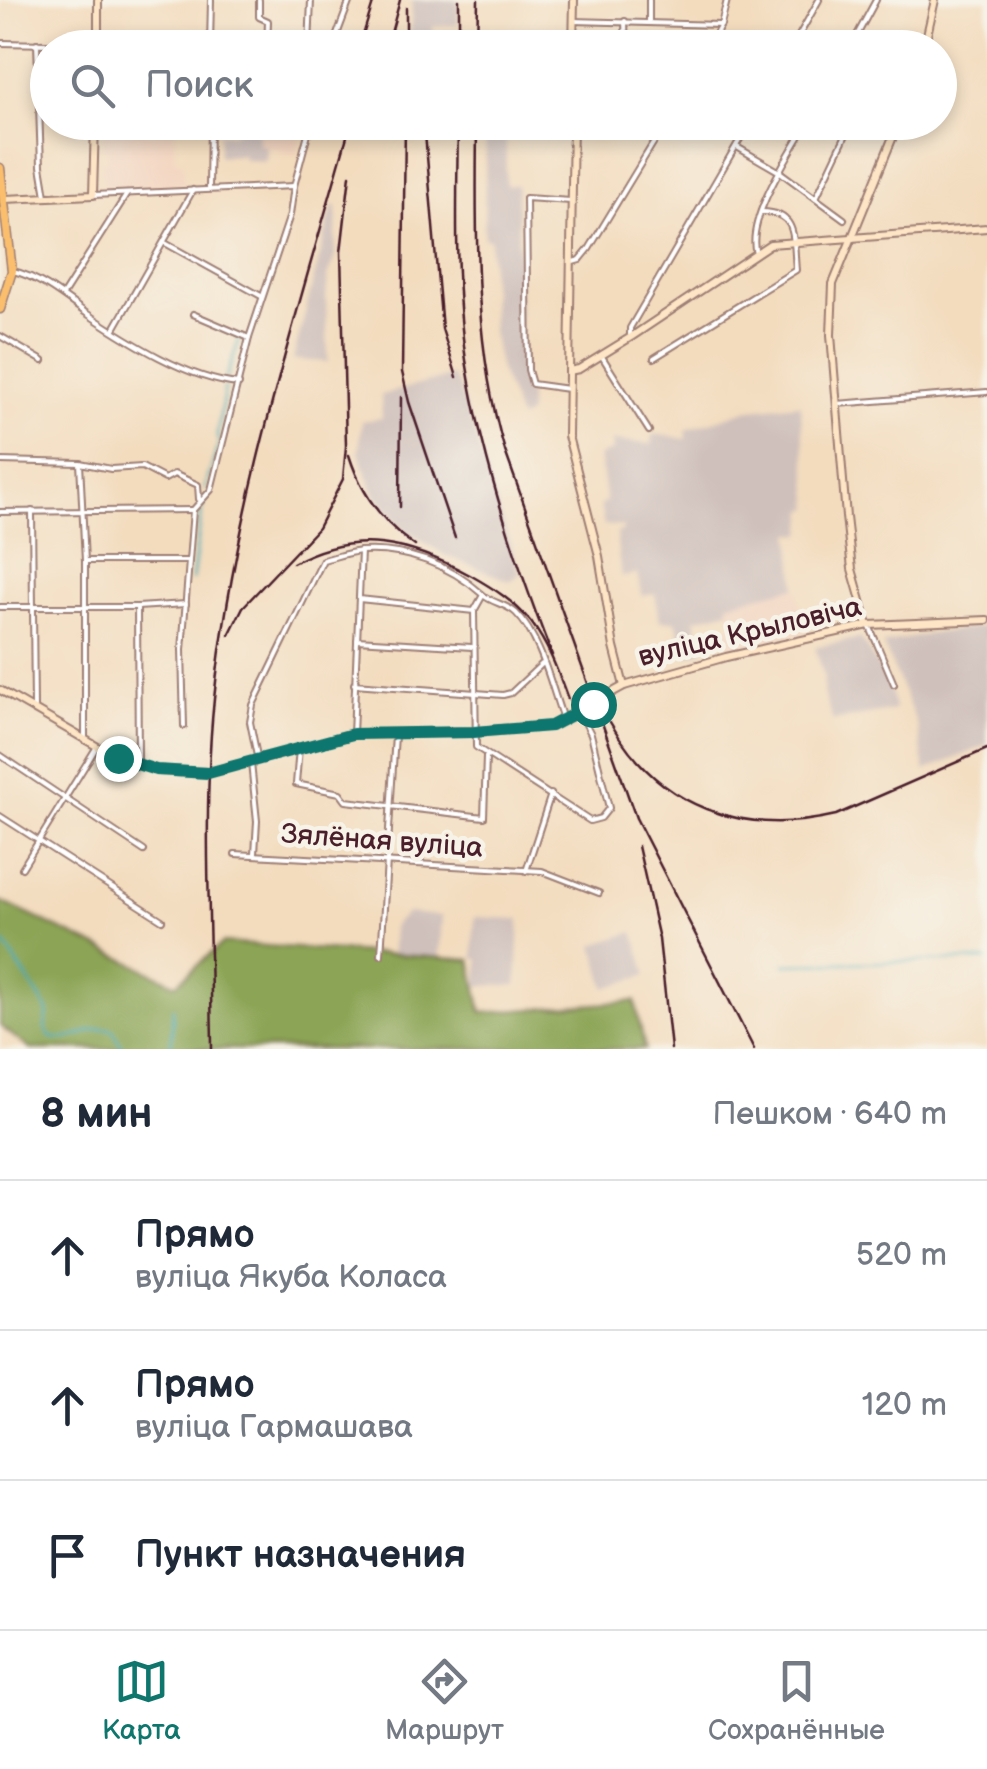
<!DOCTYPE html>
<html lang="ru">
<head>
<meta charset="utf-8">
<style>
  body { margin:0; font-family:"Balsamiq Sans",sans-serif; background:#f2f2f3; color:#1f2937 }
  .stop { position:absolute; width:30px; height:30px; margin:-22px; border:8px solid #0f766e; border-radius:50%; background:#fff }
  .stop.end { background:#0f766e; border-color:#fff; box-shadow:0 2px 10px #0008 }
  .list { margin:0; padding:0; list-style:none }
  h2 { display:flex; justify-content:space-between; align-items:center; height:130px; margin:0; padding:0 40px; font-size:42px }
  h2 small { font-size:32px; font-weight:400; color:#747a83 }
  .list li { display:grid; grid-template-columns:65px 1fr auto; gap:30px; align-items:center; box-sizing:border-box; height:150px; padding:0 40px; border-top:2px solid #e0e1e3 }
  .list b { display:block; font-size:38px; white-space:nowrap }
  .list p { margin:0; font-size:32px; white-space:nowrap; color:#747a83 }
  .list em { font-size:32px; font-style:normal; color:#747a83 }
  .icon { flex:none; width:55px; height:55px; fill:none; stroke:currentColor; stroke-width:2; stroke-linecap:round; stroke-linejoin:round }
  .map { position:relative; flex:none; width:987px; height:1049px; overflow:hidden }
  .search { position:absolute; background:#fff; box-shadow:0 5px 15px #0003; left:30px; right:30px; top:30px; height:110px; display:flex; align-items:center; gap:25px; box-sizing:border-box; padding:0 35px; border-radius:55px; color:#747a83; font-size:38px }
  .sheet { height:580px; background:#fff }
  nav { display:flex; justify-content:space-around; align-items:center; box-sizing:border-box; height:140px; border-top:2px solid #e0e1e3; background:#fff; font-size:28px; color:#747a83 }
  nav a { display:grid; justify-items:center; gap:5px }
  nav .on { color:#0f766e }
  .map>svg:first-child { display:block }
  .built { fill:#f3d4bf }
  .industrial { fill:#cfc0bb }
  .forest { fill:#8ba455; stroke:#6a6240; stroke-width:2.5 }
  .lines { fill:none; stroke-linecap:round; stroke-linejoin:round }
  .stream { stroke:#3babb7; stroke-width:2.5 }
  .street-casing { stroke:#9e7e74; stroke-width:8 }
  .secondary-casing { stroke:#9e7e74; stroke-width:10 }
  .primary-casing { stroke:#9e7e74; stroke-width:11 }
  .street { stroke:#fff; stroke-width:4 }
  .secondary { stroke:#fde5c5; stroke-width:6 }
  .primary { stroke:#fabe6d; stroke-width:8 }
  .rail { stroke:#4a1f2b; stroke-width:2.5 }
  .route { stroke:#0f766e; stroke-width:12 }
  .labels { text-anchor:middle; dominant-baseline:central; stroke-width:9; stroke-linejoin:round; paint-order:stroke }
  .street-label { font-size:28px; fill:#4a1f2b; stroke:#f7f3e8 }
</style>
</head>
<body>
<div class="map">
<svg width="987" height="1049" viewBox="0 0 987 1049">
  <rect width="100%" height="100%" fill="#f7f3e8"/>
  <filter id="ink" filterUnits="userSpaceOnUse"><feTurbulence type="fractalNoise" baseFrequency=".01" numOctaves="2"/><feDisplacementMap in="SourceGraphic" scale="20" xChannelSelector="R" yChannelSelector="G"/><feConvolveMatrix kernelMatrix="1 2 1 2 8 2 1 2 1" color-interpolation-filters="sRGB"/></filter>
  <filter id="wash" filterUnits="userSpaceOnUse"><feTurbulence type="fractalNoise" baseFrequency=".0048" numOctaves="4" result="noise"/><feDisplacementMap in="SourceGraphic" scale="40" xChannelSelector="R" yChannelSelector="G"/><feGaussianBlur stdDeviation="2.25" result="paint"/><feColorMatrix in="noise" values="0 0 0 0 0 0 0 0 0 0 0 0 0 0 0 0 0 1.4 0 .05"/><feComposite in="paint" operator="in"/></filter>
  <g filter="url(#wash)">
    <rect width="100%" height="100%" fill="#f3dcbe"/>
    <g class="built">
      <polygon points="103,123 175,123 175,160 183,162 184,185 104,186 102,161 107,160 107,149 103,148"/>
      <polygon points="254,123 305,123 295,155 257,144"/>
      <polygon points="796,587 806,632 732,649 725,628 734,625 727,603"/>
    </g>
    <g class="industrial">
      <polygon points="412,0 458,0 458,25 433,26 433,47 421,47 421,41 410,40"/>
      <polygon points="486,123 566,123 566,140 506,133 506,185 517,185 520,321 525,393 529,394 528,415 519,419 500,370 492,332 490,239 484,238"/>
      <polygon points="240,128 258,130 258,144 267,147 266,161 244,160 243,155 219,156 219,134 233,134"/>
      <polygon points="333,205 337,206 335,259 328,276 326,296 328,362 293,360"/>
      <polygon points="452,376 459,387 520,574 510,581 445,555 401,527 375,495 359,453 362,421 382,418 381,395"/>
      <polygon points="800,404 811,509 806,509 803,534 791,533 796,587 728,603 729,610 695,619 703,651 686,656 676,621 660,621 655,594 642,596 637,574 621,577 616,533 622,532 623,527 604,525 600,505 606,502 599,456 612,451 612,441 652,444 653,434 687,439 686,430 749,409"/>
      <polygon points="987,626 987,745 925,771 917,724 883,644 929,634"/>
      <polygon points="860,638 888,682 895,710 833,721 823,693 824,676 815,647"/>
      <polygon points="407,913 442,916 439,963 391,962 393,925"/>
      <polygon points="475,917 520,919 517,985 478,986 479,959 474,959 473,943"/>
      <polygon points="634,932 647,975 606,988 594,945"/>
    </g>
    <polygon class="forest" points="0,901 176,984 223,943 471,960 482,1013 635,1001 645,1049 30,1049 0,1026"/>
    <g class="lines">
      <g class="stream">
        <polyline points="226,378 238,344 238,335"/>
        <polyline points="205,489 219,443 217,436 225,387"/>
        <polyline points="192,580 203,501"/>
        <path d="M 4,943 L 48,1011 L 45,1028 L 50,1037 C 74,1045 91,1023 113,1030 L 123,1049"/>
        <polyline points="785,964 987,960"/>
        <polyline points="171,1049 173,1008"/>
      </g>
    </g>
  </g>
  <g filter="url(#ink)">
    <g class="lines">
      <g class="street-casing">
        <g id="street">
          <polyline points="259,0 259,17 268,21 267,48"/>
          <polyline points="573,21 721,25"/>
          <polyline points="625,21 626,48"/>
          <polyline points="649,22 649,0"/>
          <polyline points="0,43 245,48"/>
          <polyline points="37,43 41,166 46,196"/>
          <polyline points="210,45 211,0"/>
          <polyline points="309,47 311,0"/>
          <polyline points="296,48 332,47"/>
          <polyline points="332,48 350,0"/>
          <polyline points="708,48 721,25 727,0"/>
          <polyline points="792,48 819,0"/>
          <polyline points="850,48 876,0"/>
          <polyline points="737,147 780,172 844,219"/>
          <polyline points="209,188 210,122"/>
          <polyline points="93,195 294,186"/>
          <polyline points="816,198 852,122"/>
          <polyline points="165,243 261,296"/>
          <path d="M 756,253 C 745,220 791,152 808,122"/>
          <polyline points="573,262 580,260 589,249 666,122"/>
          <path d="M 13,271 C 39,277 64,297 86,313 C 128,341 189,380 239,384"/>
          <polyline points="63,295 127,194"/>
          <polyline points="193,314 249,338"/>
          <polyline points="114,329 193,190"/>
          <polyline points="630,335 630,328 750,122"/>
          <polyline points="0,336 43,361"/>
          <polyline points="601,355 649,431"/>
          <path d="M 654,358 L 796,270 C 793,241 799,212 762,212"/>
          <polyline points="568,389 532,384 528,370 526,198 571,201"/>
          <polyline points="837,404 987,392"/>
          <polyline points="0,461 80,463 111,469 142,467 165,479 174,474 198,485 199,499"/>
          <polyline points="80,463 85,561 85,738"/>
          <polyline points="32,511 34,707"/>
          <polyline points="0,512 193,510"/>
          <polyline points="87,561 188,561"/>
          <polyline points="483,595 474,611 476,747 590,821 601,818 609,808 591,734 580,713"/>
          <polyline points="359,599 474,611"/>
          <polyline points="0,607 137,607 186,604"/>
          <polyline points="137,607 138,762"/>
          <polyline points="869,625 894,684"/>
          <polyline points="357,640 472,647"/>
          <polyline points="354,684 503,695 511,693 542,664"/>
          <polyline points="184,726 182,650 193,510 211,490 249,338 290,215 294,186 311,122"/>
          <polyline points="353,734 361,551"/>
          <polyline points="299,748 296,784 340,793 346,801 484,817 486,757"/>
          <polyline points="0,755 144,851"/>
          <path d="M 258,761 L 250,722 L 253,705 L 323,560 C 335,557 349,552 361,551 C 405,548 450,565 482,594 C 491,603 507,604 516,613 C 541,638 551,686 563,719"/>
          <polyline points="251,763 257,821 255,853"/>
          <polyline points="0,816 162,920"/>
          <polyline points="235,854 542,871 599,893"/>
          <polyline points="22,868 96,748"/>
          <polyline points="526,871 551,794"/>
          <polyline points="381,955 395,735"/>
        </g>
      </g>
      <g class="secondary-casing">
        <g id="secondary">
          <polyline points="98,48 98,0"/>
          <polyline points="573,48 574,0"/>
          <polyline points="924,48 935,0"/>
          <polyline points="573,122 568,436 599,556 614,647 624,686"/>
          <polyline points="5,199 93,195 95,122"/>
          <polyline points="569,371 579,369 631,337 770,244 987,228"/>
          <polyline points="868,625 852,569 846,517 831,335 833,284 899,122"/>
          <polyline points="0,690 117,758 156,770 209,773 353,734 474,732 551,726 624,686 726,657 869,625 987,620"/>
        </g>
      </g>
      <g class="primary-casing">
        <polyline id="primary" points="0,168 12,271 0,309"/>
      </g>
      <use href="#street" class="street"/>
      <use href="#secondary" class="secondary"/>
      <use href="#primary" class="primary"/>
      <g class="rail">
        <polyline points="359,48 374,0"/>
        <polyline points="387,48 400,0"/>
        <polyline points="406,48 406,8"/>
        <polyline points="459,48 459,0"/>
        <polyline points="477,48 478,0"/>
        <polyline points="405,122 402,372 409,402 455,538"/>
        <polyline points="424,122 442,329 457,377"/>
        <path d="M 458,122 C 457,201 454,283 466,360 C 482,460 515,561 552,655"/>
        <path d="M 477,122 C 476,234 473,344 505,451 L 636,818 L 754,1049"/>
        <path d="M 349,455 C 361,493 382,523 415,546"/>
        <polyline points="400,507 401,397"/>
        <path d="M 293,563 C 355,529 411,543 470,575 C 493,588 514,601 531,622 C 549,646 558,672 568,699"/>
        <polyline points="229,635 243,607 318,528 343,479 346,446 341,252 350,175"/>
        <path d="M 610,722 C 659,808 742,837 836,815 L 987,749"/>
        <polyline points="638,846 659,939 671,1049"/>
        <path d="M 212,1049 C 211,933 202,815 214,699 C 235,502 298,312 351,122"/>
      </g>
    </g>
  </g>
  <g class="lines" filter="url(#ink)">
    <polyline class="route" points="118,758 156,770 208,773 353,734 474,732 551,726 593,704"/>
  </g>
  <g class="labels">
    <g class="street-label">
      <text transform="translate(750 632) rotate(-13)">вуліца Крыловіча</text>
      <text transform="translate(382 841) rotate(4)">Зялёная вуліца</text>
    </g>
  </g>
</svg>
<div class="stop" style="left:593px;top:704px"></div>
<div class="stop end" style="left:118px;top:758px"></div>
<div class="search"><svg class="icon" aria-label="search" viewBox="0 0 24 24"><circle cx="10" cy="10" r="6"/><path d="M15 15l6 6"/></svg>Поиск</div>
</div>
<section class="sheet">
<h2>8 мин<small>Пешком · 640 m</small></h2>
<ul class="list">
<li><svg class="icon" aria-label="ahead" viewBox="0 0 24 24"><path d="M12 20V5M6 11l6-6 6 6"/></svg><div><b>Прямо</b><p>вуліца Якуба Коласа</p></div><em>520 m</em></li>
<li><svg class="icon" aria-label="ahead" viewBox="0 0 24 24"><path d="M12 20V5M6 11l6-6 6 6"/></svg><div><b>Прямо</b><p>вуліца Гармашава</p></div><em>120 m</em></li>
<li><svg class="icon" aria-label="arrive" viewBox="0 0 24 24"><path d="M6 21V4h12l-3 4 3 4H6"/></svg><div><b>Пункт назначения</b></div></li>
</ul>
</section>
<nav>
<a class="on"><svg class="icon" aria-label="map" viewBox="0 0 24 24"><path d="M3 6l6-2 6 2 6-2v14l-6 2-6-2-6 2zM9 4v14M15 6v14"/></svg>Карта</a>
<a><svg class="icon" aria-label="directions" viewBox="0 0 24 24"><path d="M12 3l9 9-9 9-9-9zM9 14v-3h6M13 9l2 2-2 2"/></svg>Маршрут</a>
<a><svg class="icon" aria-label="saved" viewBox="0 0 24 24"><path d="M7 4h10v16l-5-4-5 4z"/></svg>Сохранённые</a>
</nav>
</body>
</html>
